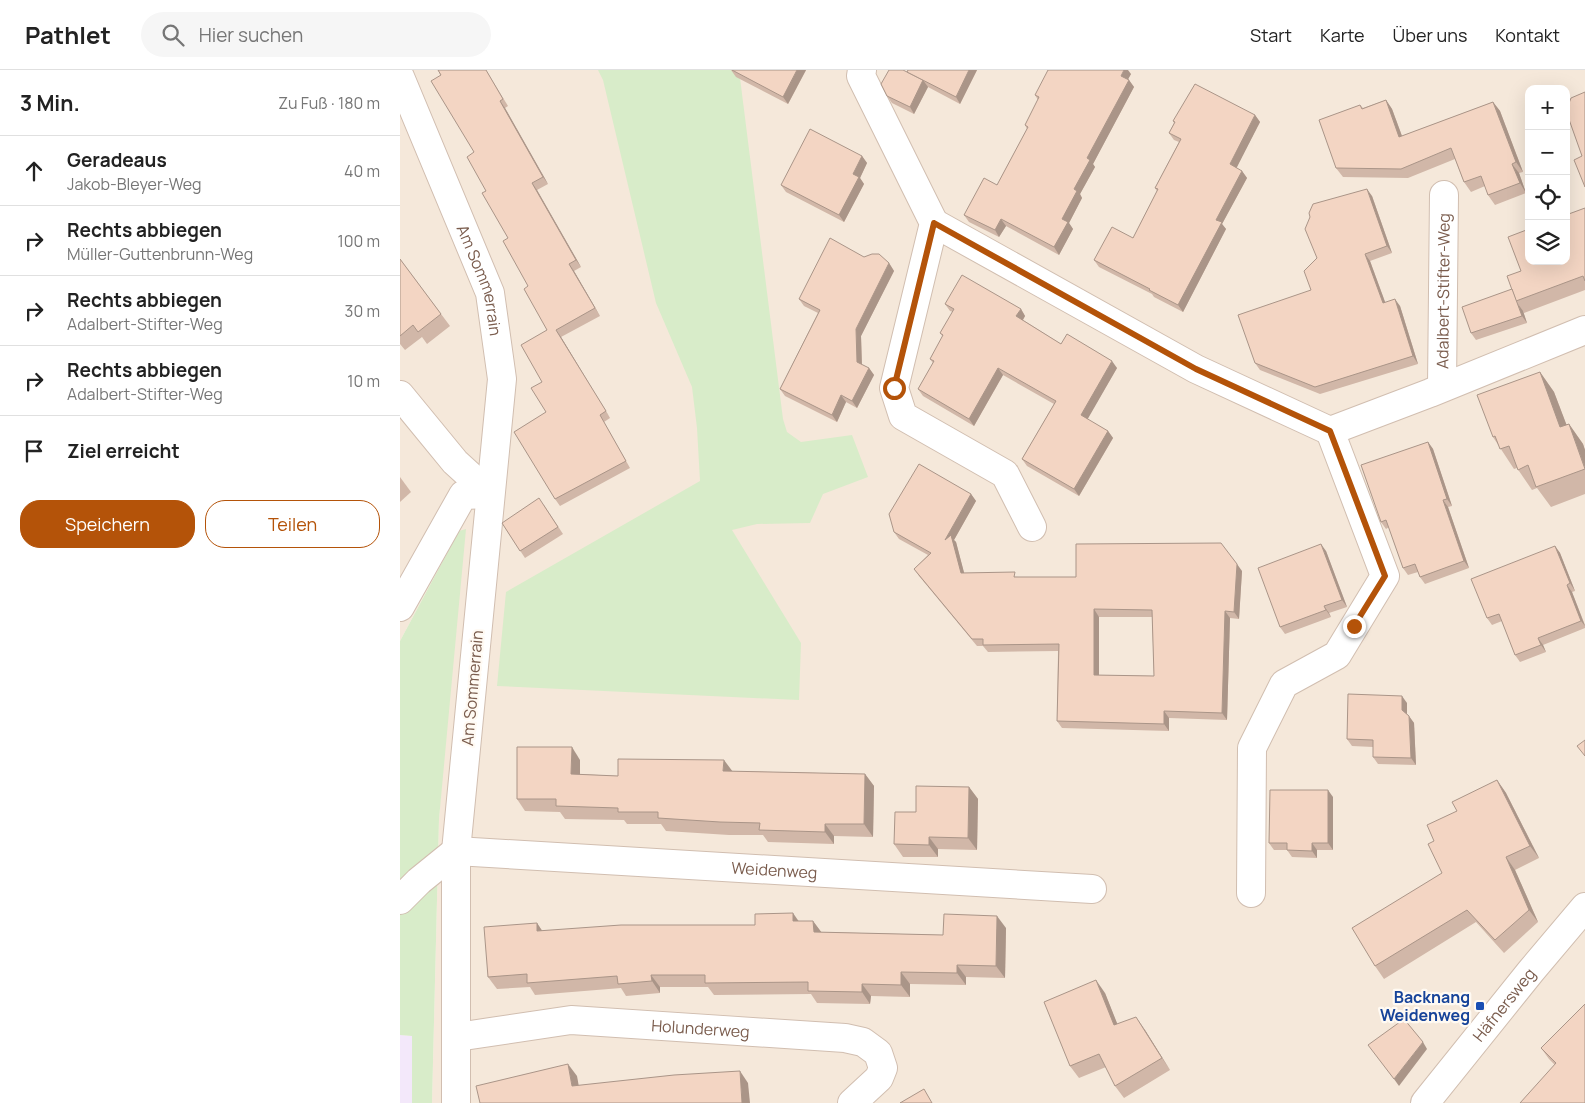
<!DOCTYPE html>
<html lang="de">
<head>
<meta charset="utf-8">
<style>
  body { margin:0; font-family:Manrope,sans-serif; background:#f6f6f6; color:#222 }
  .controls { position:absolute; right:15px; top:15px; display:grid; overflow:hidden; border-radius:10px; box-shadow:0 5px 20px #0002 }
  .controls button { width:45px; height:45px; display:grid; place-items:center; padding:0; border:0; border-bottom:1px solid #e0e0e0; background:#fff; color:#222; font:25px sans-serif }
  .stop { position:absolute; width:15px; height:15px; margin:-11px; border:4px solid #b45309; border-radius:50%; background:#fff }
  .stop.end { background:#b45309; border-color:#fff; box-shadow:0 1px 5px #0008 }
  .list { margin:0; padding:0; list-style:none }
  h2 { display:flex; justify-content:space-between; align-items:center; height:65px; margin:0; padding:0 20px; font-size:21px }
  h2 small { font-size:16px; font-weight:400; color:#767676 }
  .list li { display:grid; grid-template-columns:32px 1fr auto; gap:15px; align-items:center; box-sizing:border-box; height:70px; padding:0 20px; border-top:1px solid #e0e0e0 }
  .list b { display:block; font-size:19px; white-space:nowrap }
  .list p { margin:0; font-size:16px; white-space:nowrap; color:#767676 }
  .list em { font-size:16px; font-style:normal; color:#767676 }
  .actions { display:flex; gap:10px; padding:15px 20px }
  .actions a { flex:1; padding:11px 0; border:1px solid #b45309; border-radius:20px; text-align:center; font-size:18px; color:#b45309 }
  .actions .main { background:#b45309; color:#fff }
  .icon { flex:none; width:28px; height:28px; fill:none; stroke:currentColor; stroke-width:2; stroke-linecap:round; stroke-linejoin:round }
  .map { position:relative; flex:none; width:1185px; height:1033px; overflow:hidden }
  header { display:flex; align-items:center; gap:30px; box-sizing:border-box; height:70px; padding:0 25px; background:#fff; border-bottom:1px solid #e0e0e0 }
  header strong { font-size:24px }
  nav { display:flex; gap:28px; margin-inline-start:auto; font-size:18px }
  .search { width:350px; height:45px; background:#f6f6f6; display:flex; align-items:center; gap:12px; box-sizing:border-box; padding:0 18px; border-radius:28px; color:#767676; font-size:19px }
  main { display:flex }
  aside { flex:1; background:#fff }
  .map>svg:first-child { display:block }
  .residential { fill:#f5e8da; fill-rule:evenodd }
  .education { fill:#f3e8fa }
  .green { fill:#d8ecc9 }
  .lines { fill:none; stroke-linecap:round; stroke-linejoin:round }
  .street-casing { stroke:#d1beb0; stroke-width:30 }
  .street { stroke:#fff; stroke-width:28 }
  .wall { fill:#d1b7a8; fill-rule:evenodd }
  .shaded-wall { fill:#aa9588 }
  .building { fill:#f3d5c3; stroke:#aa9588; fill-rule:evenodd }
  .route { stroke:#b45309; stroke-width:6 }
  .transit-dot { fill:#1a4fb4; stroke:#fffaf3; stroke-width:2 }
  .labels { text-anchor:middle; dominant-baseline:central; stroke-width:4.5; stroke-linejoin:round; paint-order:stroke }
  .street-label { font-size:16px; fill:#7a5c4d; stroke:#fffaf3 }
  .transit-label { font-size:16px; font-weight:bold; fill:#164399; stroke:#fffaf3; text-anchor:end }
</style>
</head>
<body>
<header>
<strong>Pathlet</strong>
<div class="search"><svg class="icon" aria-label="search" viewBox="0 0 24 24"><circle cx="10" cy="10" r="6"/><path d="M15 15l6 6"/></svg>Hier suchen</div>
<nav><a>Start</a><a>Karte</a><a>Über uns</a><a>Kontakt</a></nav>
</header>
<main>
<aside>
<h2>3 Min.<small>Zu Fuß · 180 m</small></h2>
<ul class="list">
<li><svg class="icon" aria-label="ahead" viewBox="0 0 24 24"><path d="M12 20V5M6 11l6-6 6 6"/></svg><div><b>Geradeaus</b><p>Jakob-Bleyer-Weg</p></div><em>40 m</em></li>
<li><svg class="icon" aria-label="right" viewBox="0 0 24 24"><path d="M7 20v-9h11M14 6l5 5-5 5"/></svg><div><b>Rechts abbiegen</b><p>Müller-Guttenbrunn-Weg</p></div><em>100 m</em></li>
<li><svg class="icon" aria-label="right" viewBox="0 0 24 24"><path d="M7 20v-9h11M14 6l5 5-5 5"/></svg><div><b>Rechts abbiegen</b><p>Adalbert-Stifter-Weg</p></div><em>30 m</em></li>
<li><svg class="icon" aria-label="right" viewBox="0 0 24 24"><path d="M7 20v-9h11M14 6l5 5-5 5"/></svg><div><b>Rechts abbiegen</b><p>Adalbert-Stifter-Weg</p></div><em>10 m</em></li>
<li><svg class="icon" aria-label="arrive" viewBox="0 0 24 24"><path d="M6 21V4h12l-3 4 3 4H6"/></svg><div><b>Ziel erreicht</b></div></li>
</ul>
<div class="actions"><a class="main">Speichern</a><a>Teilen</a></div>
</aside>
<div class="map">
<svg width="1185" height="1033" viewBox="0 0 1185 1033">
  <rect width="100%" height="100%" fill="#fdf6ec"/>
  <path class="residential" d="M 0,0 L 1185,0 L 1185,1033 L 32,1033 L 39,749 L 59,461 L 0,571 ZM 1129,19 L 1166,19 L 1166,191 L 1129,191 Z"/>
  <polygon class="education" points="0,965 12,966 12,1033 0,1033"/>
  <g class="green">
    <polygon points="198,0 339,0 383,349 387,362 401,372 452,365 468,407 423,424 410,453 357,454 332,460 401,573 399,630 97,616 106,522 300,411 297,358 292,317 256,233 203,10"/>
    <polygon points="66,459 39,749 32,1033 12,1033 12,966 0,965 0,571 59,461"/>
  </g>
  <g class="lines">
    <g class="street-casing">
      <g id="street">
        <polyline points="462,0 461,6 534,153 494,318 503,346 605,404 632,457"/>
        <path id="s1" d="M 0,7 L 90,223 L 102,309 L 56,781 L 56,1033"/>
        <polyline points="534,153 796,299 930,361"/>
        <path id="s2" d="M 1042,317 L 1044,125"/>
        <polyline points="0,325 55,392 90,424"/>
        <polyline points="0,537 63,425 90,424"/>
        <path id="s3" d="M 56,781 L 692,819"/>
        <polyline points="851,823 852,678 884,614 937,585 985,506 930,361 1030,323 1185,260"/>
        <polyline points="0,830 19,811 56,781"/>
        <path id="s4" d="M 57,967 L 171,950 L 445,968 L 463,972 L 478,983 L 483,998 L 479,1008 L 452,1033"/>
        <path id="s5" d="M 1025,1033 L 1131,901 L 1185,837"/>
      </g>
    </g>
    <use href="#street" class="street"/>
  </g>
  <g class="wall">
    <polygon points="38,0 86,0 108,36 105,38 148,114 137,120 181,197 174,201 200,246 161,267 210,348 204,352 230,398 160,436 155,429 146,342 142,312 147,260 128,216 108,168 86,121 74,82"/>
    <polygon points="331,0 406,0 388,34 336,7"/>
    <polygon points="508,0 577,0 560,34 528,17 514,44 492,33 487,26"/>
    <polygon points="731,4 728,9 734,17 693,94 695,97 680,124 682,128 669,153 673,159 659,185 606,156 599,167 569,152 564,145 597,115 627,59 625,55 638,30 635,25"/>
    <polygon points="986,30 992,39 1002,66 1093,32 1100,41 1123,102 1119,103 1126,123 1095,135 1088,125 1085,116 1071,122 1064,112 1055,89 1008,108 943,107 936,98 960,35 963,38"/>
    <polygon points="855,45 860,52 836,98 842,101 847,108 822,154 826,159 783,242 754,227 752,224 699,197 694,190 733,168 757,121 755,118 779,72 774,70 769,63 774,53 773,51"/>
    <polygon points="462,86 467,93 460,108 464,114 444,152 386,122 381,115"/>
    <polygon points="972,126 992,183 970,191 985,232 1000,236 1018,294 920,324 860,300 855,293 911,220"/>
    <polygon points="1185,138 1185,220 1124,243 1123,241 1127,253 1076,270 1071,263 1112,219 1121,201"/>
    <polygon points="464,187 489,193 494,201 461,266 462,295 469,298 474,305 457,338 446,332 437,352 385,326 380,319 418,243 404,236 399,229"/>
    <polygon points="0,189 50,256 27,274 22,267 5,280 0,274"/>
    <polygon points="545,234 621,239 625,246 623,250 661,274 717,298 687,349 708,361 713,368 679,426 627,396 622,389 654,334 603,305 574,356 523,326 518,319 533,293 530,289 543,267 540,263 553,242 550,241"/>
    <polygon points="1140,302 1154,322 1166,354 1169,354 1183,374 1185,380 1185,424 1151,437 1137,418 1132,420 1117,398 1114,399 1093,367"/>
    <polygon points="1028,372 1033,379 1052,436 1048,437 1069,498 1025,514 1020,507 1018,502 1008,505 1003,498 989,457 986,459 981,452"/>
    <polygon points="0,407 11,422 0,432"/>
    <path d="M 571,424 L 576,431 L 554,470 L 556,472 L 564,503 L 618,507 L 676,507 L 842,501 L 839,549 L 830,548 L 827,650 L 769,648 L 769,661 L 662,658 L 657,651 L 658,581 L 588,582 L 583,576 L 577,576 L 519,506 L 514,499 L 528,485 L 499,469 L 494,462 ZM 699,547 L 752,547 L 754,606 L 699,605 Z"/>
    <polygon points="144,435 163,464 125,488 102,453"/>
    <polygon points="1155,476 1160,483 1175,521 1172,522 1185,555 1185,558 1143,575 1146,582 1120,592 1115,585 1102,551 1092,555 1087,548"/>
    <polygon points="926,481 947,537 929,543 931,547 885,564 880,557"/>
    <polygon points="1007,633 1007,644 1014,653 1016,695 978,694 973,687 973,677 952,676 947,669"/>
    <polygon points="180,690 180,704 218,706 332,701 465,704 474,716 473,767 434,766 434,774 368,772 363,765 329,765 266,761 261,754 227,754 224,750 165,749 160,742 125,741 117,729"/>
    <polygon points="1097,710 1106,723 1139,788 1115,800 1138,852 1104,883 1076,852 984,909 975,896 1042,803 1034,771 1057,741"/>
    <polygon points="569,717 578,729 577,780 538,779 538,787 503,787 494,774 516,742"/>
    <polygon points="933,727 933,780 917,780 917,788 892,787 887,780 874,780 869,773"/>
    <polygon points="399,851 413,851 421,862 543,865 606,858 605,908 566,907 566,915 510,914 510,927 471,926 470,934 417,933 411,924 314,925 308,917 260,917 260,923 226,926 221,918 135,925 130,917 97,919 88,907 137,853 142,861 355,855"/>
    <polygon points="705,923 717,954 745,960 770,1000 724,1028 715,1016 706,997 679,1008 670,996"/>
    <polygon points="1185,934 1185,1033 1155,995 1149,989 1141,978"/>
  </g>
  <g class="shaded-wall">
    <polygon points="397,0 406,0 388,34 383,27"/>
    <polygon points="569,0 577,0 560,34 556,27"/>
    <polygon points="724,0 728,0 731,4 726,13 721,6"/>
    <polygon points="523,10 528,17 514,44 510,37"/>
    <polygon points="729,10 734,17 693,94 695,97 680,124 682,128 669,153 673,159 659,185 654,177 662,149 687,88"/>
    <polygon points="986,30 992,39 1006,77 999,67"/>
    <polygon points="100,31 105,38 148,114 143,107"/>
    <polygon points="1093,32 1100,41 1123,102 1116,92"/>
    <polygon points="855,45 860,52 835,101 830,94"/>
    <polygon points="462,86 467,93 460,108 464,114 444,152 439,145 453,104"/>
    <polygon points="1112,94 1119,103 1126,123 1120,113"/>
    <polygon points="842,101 847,108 822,154 826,159 783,242 778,235 816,150"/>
    <polygon points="132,113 137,120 181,197 176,190"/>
    <polygon points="967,119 972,126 992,183 987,176"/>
    <polygon points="601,149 606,156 599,167 595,160"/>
    <polygon points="965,184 970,191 988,240 983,233"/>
    <polygon points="489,193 494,201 461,266 462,299 457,292 456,259"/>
    <polygon points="169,194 174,201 200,246 195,238"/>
    <polygon points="995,229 1000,236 1018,294 1013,286"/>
    <polygon points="1118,234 1123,241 1127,253 1122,246"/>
    <polygon points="621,239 625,246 621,253 616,246"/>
    <polygon points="156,260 161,267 210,348 206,341"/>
    <polygon points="712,291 717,298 686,352 681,345"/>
    <polygon points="469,298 474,305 457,338 452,331"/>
    <polygon points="598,298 603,305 574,356 569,349"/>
    <polygon points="1140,302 1154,322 1175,377 1160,357"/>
    <polygon points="441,325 446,332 437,352 432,345"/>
    <polygon points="1169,354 1183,374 1185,380 1185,398"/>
    <polygon points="708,361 713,368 679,426 674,419"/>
    <polygon points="1028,372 1033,379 1052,436 1047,429"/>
    <polygon points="571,424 576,431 554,470 556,472 566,510 561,503 545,470"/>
    <polygon points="1043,430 1048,437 1069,498 1064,491"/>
    <polygon points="921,474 926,481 947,537 942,530"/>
    <polygon points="1155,476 1160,483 1175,521 1170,513"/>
    <polygon points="837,494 842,501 839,549 834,542"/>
    <polygon points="1167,515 1172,522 1185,556 1181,551"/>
    <polygon points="924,536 929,543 931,547 926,540"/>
    <polygon points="694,539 699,547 699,612 694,605"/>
    <polygon points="825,541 830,548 827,650 822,643"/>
    <polygon points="1138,568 1143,575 1146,582 1141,575"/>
    <polygon points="1002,626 1007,633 1007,647 1002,640"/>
    <polygon points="764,641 769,648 769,661 764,654"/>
    <polygon points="1009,646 1014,653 1016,695 1011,688"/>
    <polygon points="172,677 180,690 180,716 171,704"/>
    <polygon points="324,690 333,702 323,701"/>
    <polygon points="465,704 474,716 473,767 464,754"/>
    <polygon points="1097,710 1106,723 1139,788 1130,776"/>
    <polygon points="569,717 578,729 577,780 568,768"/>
    <polygon points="928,720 933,727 933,780 928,773"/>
    <polygon points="425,754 434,766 434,774 425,762"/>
    <polygon points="529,767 538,779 538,787 529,775"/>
    <polygon points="912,773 917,780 917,788 912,781"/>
    <polygon points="1106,787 1115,800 1138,852 1129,840"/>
    <polygon points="393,843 402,856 393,851"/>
    <polygon points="597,846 606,858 605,908 596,896"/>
    <polygon points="413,851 422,863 414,862"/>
    <polygon points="137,853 145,865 137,861"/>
    <polygon points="557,895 566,907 566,915 557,903"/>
    <polygon points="501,902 510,914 510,927 501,915"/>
    <polygon points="251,905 260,917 260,923 252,911"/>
    <polygon points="696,910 705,923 723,968 714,955"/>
    <polygon points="462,914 471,926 470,934 462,922"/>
    <polygon points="736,947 745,960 770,1000 762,988"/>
    <polygon points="1023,972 1027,979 999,1016 994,1009"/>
    <polygon points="168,994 177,1006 181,1028 172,1016"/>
    <polygon points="340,1001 348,1013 350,1033 342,1033"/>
  </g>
  <g class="building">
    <polygon points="38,0 86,0 103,29 100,31 143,107 132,113 176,190 169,194 195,238 156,260 206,341 200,345 226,391 155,429 114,362 146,342 131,318 142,312 121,275 147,260 124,219 128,216 103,171 108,168 82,123 86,121 67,87 74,82 31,11 41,5"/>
    <polygon points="332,0 397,0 383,27"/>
    <polygon points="489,0 503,0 523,10 510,37 487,26 481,14"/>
    <polygon points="508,0 569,0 556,27 507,2"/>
    <polygon points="648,0 724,0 721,6 729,10 687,88 690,90 674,119 677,121 662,149 668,152 654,177 601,149 595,160 564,145 584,108 597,115 628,57 625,55 639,27 635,25"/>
    <polygon points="795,14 855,45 830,94 842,101 816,150 822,152 778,235 749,220 750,219 694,190 712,157 733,168 758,119 755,118 781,69 769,63 775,52 773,51"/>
    <polygon points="1185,22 1185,117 1174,90 1182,86 1166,41 1171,28"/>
    <polygon points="986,30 999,67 1093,32 1116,92 1112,94 1120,113 1088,125 1081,106 1064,112 1051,78 1001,99 936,98 919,50 960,35 962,39"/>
    <polygon points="410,59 462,86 453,104 459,107 439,145 381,115"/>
    <polygon points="967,119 987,176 965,184 983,233 995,229 1013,286 915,317 855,293 838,245 911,220 904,201 917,188 905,159 910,147 909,143 913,134"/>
    <polygon points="1185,138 1185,211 1183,206 1116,231 1107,206 1121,201 1108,167 1129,159 1129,191 1166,191 1166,145"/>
    <polygon points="430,168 464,187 472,184 479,184 489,193 456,259 457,292 469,298 452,331 441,325 432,345 380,319 420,240 399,229"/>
    <polygon points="0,189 41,244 18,262 13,255 0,266"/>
    <polygon points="562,205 621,239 616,246 661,274 667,264 712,291 681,345 708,361 674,419 622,389 656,331 598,298 569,349 518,319 534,291 530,289 543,265 540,263 554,239 545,234"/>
    <polygon points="1112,219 1122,246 1071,263 1062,237"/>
    <polygon points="1140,302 1160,357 1169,354 1185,399 1136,417 1128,395 1118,400 1109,376 1100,379 1095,366 1093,367 1077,325"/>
    <polygon points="1028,372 1047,429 1043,430 1064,491 1020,507 1015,494 1003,498 986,450 981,452 961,395"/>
    <path d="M 519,394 L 571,424 L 545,470 L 551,465 L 561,503 L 615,502 L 614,507 L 676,507 L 676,474 L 821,473 L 837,494 L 834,542 L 825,541 L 822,643 L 764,641 L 764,654 L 657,651 L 659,574 L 583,575 L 583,569 L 572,569 L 514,499 L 531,483 L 494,462 L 489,444 ZM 694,539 L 752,540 L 754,606 L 694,605 Z"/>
    <polygon points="139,428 158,457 120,481 102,453"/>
    <polygon points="921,474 942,530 924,536 926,540 880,557 858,498"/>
    <polygon points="1155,476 1170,513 1167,515 1181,551 1138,568 1141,575 1115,585 1099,544 1087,548 1071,509"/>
    <polygon points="948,624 1002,626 1002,640 1009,646 1011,688 973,687 973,670 947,669"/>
    <polygon points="1185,670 1185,686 1177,676"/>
    <polygon points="117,677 172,677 171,704 218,706 218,689 324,690 323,701 465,704 464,754 425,754 425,762 359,760 360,753 320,752 258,748 258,742 218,742 218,738 156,736 156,729 117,729"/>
    <polygon points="1097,710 1130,776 1106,787 1129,840 1095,870 1067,840 975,896 952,858 1042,803 1028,774 1034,771 1027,755 1057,741 1052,732"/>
    <polygon points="516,716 569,717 568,768 529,767 529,775 494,774 495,742 516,742"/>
    <polygon points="870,720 928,720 928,773 912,773 912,781 887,780 887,773 869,773"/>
    <polygon points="393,843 393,851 413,851 414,862 543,865 544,844 597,846 596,896 557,895 557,903 501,902 501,915 462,914 462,922 408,921 408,912 305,913 305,905 251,905 252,911 218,914 217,906 127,913 127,904 88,907 84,857 137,853 137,861 221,855 355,855 355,844"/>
    <polygon points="696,910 714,955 736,947 762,988 715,1016 699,984 670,996 644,932"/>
    <polygon points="1185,934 1185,1033 1120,1033 1156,993 1141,978"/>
    <polygon points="1004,949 1023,972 994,1009 968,975"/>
    <polygon points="168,994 172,1016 274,1005 340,1001 342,1033 80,1033 76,1016"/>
    <polygon points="524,1019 532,1033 500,1033"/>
  </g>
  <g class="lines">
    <polyline class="route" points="494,318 534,153 796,299 930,361 985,506 954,556"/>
  </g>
  <rect class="transit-dot" x="1075" y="931" width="10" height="10" rx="2.5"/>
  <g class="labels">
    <g class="street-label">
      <text stroke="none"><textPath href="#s1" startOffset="219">Am Sommerrain</textPath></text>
      <text stroke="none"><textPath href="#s2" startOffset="96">Adalbert-Stifter-Weg</textPath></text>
      <text transform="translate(72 618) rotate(-85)">Am Sommerrain</text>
      <text stroke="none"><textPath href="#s3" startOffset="319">Weidenweg</textPath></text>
      <text stroke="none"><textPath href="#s5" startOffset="126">Häfnersweg</textPath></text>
      <text stroke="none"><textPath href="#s4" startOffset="245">Holunderweg</textPath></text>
    </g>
    <g class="transit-label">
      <text x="1070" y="927">Backnang<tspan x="1070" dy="18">Weidenweg</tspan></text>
    </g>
  </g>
</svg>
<div class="controls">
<button>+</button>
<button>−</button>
<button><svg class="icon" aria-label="locate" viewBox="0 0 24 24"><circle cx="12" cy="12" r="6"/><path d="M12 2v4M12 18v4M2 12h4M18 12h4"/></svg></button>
<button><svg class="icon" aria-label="layers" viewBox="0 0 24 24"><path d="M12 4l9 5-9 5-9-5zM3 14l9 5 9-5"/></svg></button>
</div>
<div class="stop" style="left:494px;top:318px"></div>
<div class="stop end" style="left:954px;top:556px"></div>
</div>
</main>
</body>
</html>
